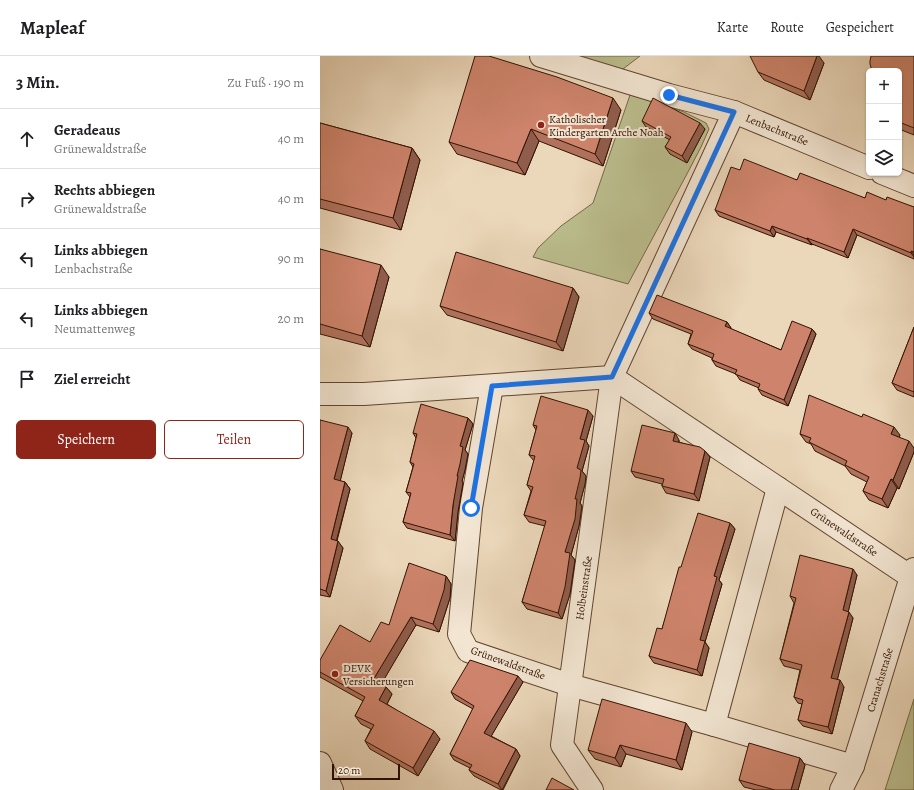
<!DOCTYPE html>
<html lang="de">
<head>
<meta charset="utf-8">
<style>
  body { margin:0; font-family:Alegreya,serif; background:#f6f6f6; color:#202124 }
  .controls { position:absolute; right:12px; top:12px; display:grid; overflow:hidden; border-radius:6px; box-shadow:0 1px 3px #0004 }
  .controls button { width:36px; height:36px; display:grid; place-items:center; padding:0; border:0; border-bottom:1px solid #e0e0e0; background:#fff; color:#202124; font:20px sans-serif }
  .scale { position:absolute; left:12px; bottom:10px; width:68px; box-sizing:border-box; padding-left:4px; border:2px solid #321300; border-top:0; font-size:11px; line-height:14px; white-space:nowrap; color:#321300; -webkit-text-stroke:3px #f2e5d2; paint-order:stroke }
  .stop { position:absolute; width:12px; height:12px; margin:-9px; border:3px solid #1a73e8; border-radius:50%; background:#fff }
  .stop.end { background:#1a73e8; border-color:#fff; box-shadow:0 1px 4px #0008 }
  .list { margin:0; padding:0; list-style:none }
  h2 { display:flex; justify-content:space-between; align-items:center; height:52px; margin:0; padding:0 16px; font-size:17px }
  h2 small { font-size:13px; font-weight:400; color:#757577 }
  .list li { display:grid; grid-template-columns:26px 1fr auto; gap:12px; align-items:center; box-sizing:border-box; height:60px; padding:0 16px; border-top:1px solid #e0e0e0 }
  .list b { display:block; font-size:15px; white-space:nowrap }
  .list p { margin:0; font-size:13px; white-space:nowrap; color:#757577 }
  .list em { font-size:13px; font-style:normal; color:#757577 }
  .actions { display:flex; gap:8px; padding:12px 16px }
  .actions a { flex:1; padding:9px 0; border:1px solid #8f2418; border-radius:6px; text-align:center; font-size:14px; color:#8f2418 }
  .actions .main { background:#8f2418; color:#fff }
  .icon { flex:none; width:22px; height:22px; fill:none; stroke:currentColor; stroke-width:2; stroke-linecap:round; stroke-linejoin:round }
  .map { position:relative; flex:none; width:594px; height:734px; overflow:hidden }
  header { display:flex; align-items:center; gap:24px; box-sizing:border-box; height:56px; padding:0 20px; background:#fff; border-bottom:1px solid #e0e0e0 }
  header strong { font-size:19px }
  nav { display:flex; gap:22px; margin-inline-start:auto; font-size:14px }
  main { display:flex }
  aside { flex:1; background:#fff }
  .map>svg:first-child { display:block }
  .green { fill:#bbbd8d; stroke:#766846 }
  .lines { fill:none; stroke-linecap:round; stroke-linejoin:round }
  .minor-casing { stroke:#60442e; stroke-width:24 }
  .minor { stroke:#f2e5d2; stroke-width:22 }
  .wall { fill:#b1725d; stroke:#321300 }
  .shaded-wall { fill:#905c4c; stroke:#321300 }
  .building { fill:#ce846c; stroke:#321300 }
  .route { stroke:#1a73e8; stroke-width:5 }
  .poi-dot { fill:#8f2418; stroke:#f2e5d2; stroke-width:1.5 }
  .labels { text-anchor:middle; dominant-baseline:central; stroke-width:4; stroke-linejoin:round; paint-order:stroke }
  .poi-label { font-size:11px; fill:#321300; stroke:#f2e5d2; text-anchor:start }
  .street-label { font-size:11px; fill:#321300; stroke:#f2e5d2 }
</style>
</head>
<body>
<header>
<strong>Mapleaf</strong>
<nav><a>Karte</a><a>Route</a><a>Gespeichert</a></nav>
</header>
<main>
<aside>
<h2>3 Min.<small>Zu Fuß · 190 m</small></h2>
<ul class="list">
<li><svg class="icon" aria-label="ahead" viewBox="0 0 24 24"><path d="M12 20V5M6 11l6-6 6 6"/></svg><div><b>Geradeaus</b><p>Grünewaldstraße</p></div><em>40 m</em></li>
<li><svg class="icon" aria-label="right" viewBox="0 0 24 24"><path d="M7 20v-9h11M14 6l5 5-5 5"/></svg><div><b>Rechts abbiegen</b><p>Grünewaldstraße</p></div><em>40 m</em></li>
<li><svg class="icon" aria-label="left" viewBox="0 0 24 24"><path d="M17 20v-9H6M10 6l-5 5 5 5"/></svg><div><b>Links abbiegen</b><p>Lenbachstraße</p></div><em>90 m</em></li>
<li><svg class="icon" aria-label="left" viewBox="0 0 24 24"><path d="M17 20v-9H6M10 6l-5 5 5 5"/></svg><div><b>Links abbiegen</b><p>Neumattenweg</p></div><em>20 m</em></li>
<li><svg class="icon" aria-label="arrive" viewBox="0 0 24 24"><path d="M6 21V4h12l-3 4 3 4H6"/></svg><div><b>Ziel erreicht</b></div></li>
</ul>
<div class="actions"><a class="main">Speichern</a><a>Teilen</a></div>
</aside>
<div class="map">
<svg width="594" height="734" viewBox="0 0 594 734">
  <rect width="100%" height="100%" fill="#ebd7ba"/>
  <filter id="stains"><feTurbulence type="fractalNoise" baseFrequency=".005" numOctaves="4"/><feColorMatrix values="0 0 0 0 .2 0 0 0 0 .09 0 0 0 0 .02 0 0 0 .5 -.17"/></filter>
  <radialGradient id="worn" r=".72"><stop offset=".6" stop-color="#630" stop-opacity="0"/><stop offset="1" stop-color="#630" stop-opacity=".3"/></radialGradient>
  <g class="green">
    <polygon points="222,0 320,0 299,16"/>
    <polygon points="310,39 326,43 364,56 386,67 389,73 381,91 368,116 308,228 213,201 218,192 241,170 273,147"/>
    <polygon points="594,643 594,734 565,734"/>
  </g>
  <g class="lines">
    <g class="minor-casing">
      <g id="minor">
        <polyline points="221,0 349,39 414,56"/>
        <polyline points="562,117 594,130"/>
        <polyline points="172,330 151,452 139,578 148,595 250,629 394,669 533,710"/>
        <polyline points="0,338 44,338 292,321 591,521"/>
        <polyline points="394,669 458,432"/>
        <polyline points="0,707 12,734"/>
        <polyline points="272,734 242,689 292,321 414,56 549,112"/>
        <polyline points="521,734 533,710 548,662 591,521 594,513"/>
      </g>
    </g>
    <use href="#minor" class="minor"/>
  </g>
  <g class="wall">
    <polygon points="594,0 594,79 579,73 579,15"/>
    <polygon points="504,7 490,44 444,24 438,16"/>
    <polygon points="301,54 283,110 219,85 205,119 137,98 129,86"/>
    <polygon points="322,65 385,73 367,107 350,98 345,91 350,84 326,71"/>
    <polygon points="0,67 92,92 100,104 81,174 0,152"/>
    <polygon points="420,114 477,124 545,142 566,144 594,151 594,203 537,179 528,202 492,188 492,189 456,176 454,181 399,160 395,154"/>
    <polygon points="0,193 69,221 50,291 0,278"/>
    <polygon points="253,232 259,241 243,295 127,259 120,250"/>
    <polygon points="329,257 407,266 411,272 411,273 461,294 492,273 496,278 468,350 442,339 438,333 439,332 420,324 416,318 396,310 392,304 392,302 372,293 368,288 371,278 333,263"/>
    <polygon points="594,271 594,341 577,334 572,327"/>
    <polygon points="273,360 266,385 269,390 262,415 266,420 265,428 260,447 262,450 259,470 251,499 255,504 250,538 242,563 207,553 202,546 225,470 209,466 204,459 211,435 207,429 214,405 209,399 216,374 213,369"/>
    <polygon points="148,362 153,368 145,394 148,398 145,414 142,425 143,427 138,456 135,485 87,472 83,466 90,441 86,436 93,411 90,406 96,382 93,377"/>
    <polygon points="0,364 32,377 20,425 25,426 30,433 17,485 23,492 10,541 0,539"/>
    <polygon points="480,378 580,379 579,381 594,392 594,396 579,433 577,432 568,452 549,444 543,435 547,426 531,418 525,410 495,395 491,388 486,386"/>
    <polygon points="359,384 359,386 385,395 390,401 379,445 346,437 342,430 342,428 315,421 311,415"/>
    <polygon points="410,467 415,473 399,524 402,528 385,586 389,592 382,620 334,607 329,600 342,573 361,511"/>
    <polygon points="537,519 528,556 533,562 517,624 524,631 512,678 483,670 478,664 482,648 478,647 474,641 480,614 464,610 460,603 474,547 470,540"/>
    <polygon points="126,520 131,528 130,542 119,576 96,569 61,628 66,631 72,638 67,648 120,683 98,720 50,693 45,685 51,673 41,668 35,660 43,645 0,621 0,616 50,586"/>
    <polygon points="203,626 171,680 196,693 200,700 183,734 181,734 154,720 149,714 150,712 134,704 130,698 153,653 135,643 131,636"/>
    <polygon points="372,676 362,714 306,698 301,711 275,703 268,694"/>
    <polygon points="480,702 485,709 478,734 436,734 424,731 419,724"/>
  </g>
  <g class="shaded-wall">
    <polygon points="497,0 499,0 504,7 490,44 484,35"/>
    <polygon points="293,42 301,54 283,110 275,98"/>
    <polygon points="380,67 385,73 367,107 362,100"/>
    <polygon points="211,73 219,85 205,119 197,107"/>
    <polygon points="92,92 100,104 81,174 73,162"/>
    <polygon points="452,170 456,176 454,181 450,175"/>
    <polygon points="533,173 537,179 528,202 524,196"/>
    <polygon points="487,182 492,188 492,189 487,183"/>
    <polygon points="591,195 594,199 594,201 591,197"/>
    <polygon points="61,209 69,221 50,291 42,280"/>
    <polygon points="253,232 259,241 243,295 236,286"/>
    <polygon points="407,266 411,272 409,276 405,270"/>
    <polygon points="492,273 496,278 468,350 464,344"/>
    <polygon points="268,354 273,360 266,385 269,390 262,415 266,420 265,428 260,447 262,450 259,470 251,499 255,504 250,538 242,563 238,557 245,496 260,383"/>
    <polygon points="148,362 153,368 145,394 148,398 145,414 142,425 143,427 138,456 135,485 130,479 133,449 140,390"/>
    <polygon points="28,371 32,377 19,430 14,423"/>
    <polygon points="574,371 580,379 577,386 571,378"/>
    <polygon points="355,377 359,384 357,391 353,385"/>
    <polygon points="589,385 594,392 594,396 579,433 573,424"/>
    <polygon points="385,395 390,401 379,445 374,438"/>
    <polygon points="571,423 577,432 568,452 562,443"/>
    <polygon points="25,426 30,433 15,490 11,483"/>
    <polygon points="410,467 415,473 399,524 402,528 385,586 389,592 382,620 377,614 380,584 394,520"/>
    <polygon points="18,485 23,492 10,541 6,535"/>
    <polygon points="533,513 537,519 527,561 523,554"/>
    <polygon points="126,520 131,528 130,542 119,576 113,568"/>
    <polygon points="529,556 533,562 516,629 511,622"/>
    <polygon points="91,561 96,569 59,632 53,624"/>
    <polygon points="198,620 203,626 169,684 164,677"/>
    <polygon points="520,624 524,631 512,678 508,671"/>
    <polygon points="66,631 72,638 65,652 59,644"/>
    <polygon points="366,667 372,676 362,714 356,704"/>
    <polygon points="114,675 120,683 98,720 93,712"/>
    <polygon points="300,689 306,698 301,711 295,702"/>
    <polygon points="196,693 200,700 182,734 178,728"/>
    <polygon points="480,702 485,709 478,734 471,734"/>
  </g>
  <g class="building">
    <polygon points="155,0 169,0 237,21 293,42 275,98 211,73 197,107 129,86"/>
    <polygon points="430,0 497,0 484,35 438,16"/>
    <polygon points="551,0 594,0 594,72 579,66 579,15 552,15 550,8 550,5"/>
    <polygon points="333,42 380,67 362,100 345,91 351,81 322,65"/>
    <polygon points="0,67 92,92 73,162 0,143"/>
    <polygon points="424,103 477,124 480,117 545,142 547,136 566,144 567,141 594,151 594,196 591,195 591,197 533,173 524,196 487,182 487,183 452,170 450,175 395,154 411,111 420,114"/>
    <polygon points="0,193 61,209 42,280 0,268"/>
    <polygon points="136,196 253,232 236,286 120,250"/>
    <polygon points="337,239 407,266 405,270 461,294 472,265 492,273 464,344 438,333 440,328 415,318 417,314 392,304 394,298 368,288 373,275 329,257"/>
    <polygon points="594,271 594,336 572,327"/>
    <polygon points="489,339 542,361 543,358 574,371 571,378 589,385 573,424 571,423 562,443 543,435 549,421 525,409 527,405 489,386 491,382 480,378"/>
    <polygon points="221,340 268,354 260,383 265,384 257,412 261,414 260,422 255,443 257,443 255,463 245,496 250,497 245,531 238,557 202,546 226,465 204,459 213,431 207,429 215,400 209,399 217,370 213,369"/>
    <polygon points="101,348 148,362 140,390 143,391 140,408 137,420 138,420 133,449 130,479 83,466 91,437 86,436 94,408 90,406 97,378 93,377"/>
    <polygon points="0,364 28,371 14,423 25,426 11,483 18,485 6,535 0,533"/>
    <polygon points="322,369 355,377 353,385 380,391 385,395 374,438 342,430 344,423 311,415"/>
    <polygon points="378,457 410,467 394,520 397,521 380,584 385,585 377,614 329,600 337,572 342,573 359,511 361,511"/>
    <polygon points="480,499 533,513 523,554 529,556 511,622 520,624 508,671 478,664 483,644 474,641 482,609 460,603 476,542 470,540"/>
    <polygon points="89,507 126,520 124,534 113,568 91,561 53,624 66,631 59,644 114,675 93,712 45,685 54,669 35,660 45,641 0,616 0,604 20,569 50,586 61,566 69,569"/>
    <polygon points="150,604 198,620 164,677 196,693 178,728 149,714 152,709 130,698 154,650 131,636"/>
    <polygon points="282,643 366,667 356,704 300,689 295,702 268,694"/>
    <polygon points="429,687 480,702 471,734 455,734 419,724"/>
    <polygon points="232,722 254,734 226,734"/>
  </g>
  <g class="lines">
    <polyline class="route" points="151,452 172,330 292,321 414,56 349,39"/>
  </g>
  <g class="poi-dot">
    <circle cx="221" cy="69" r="4"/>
    <circle cx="15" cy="618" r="4"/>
  </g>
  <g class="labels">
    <g class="poi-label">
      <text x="229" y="63">Katholischer<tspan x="229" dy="13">Kindergarten Arche Noah</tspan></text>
      <text x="23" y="612">DEVK<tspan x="23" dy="13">Versicherungen</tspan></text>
    </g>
    <g class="street-label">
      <text transform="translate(457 74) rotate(22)">Lenbachstraße</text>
      <text transform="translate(524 476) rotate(34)">Grünewaldstraße</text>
      <text transform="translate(264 532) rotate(-82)">Holbeinstraße</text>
      <text transform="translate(188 607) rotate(20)">Grünewaldstraße</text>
      <text transform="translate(560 624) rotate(-73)">Cranachstraße</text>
    </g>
  </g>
  <rect width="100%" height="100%" filter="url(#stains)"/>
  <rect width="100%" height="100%" fill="url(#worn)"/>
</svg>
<div class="controls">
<button>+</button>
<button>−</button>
<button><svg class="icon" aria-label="layers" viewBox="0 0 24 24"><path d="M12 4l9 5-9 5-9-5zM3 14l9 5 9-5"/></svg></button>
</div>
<div class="scale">20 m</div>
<div class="stop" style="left:151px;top:452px"></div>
<div class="stop end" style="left:349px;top:39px"></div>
</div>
</main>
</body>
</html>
